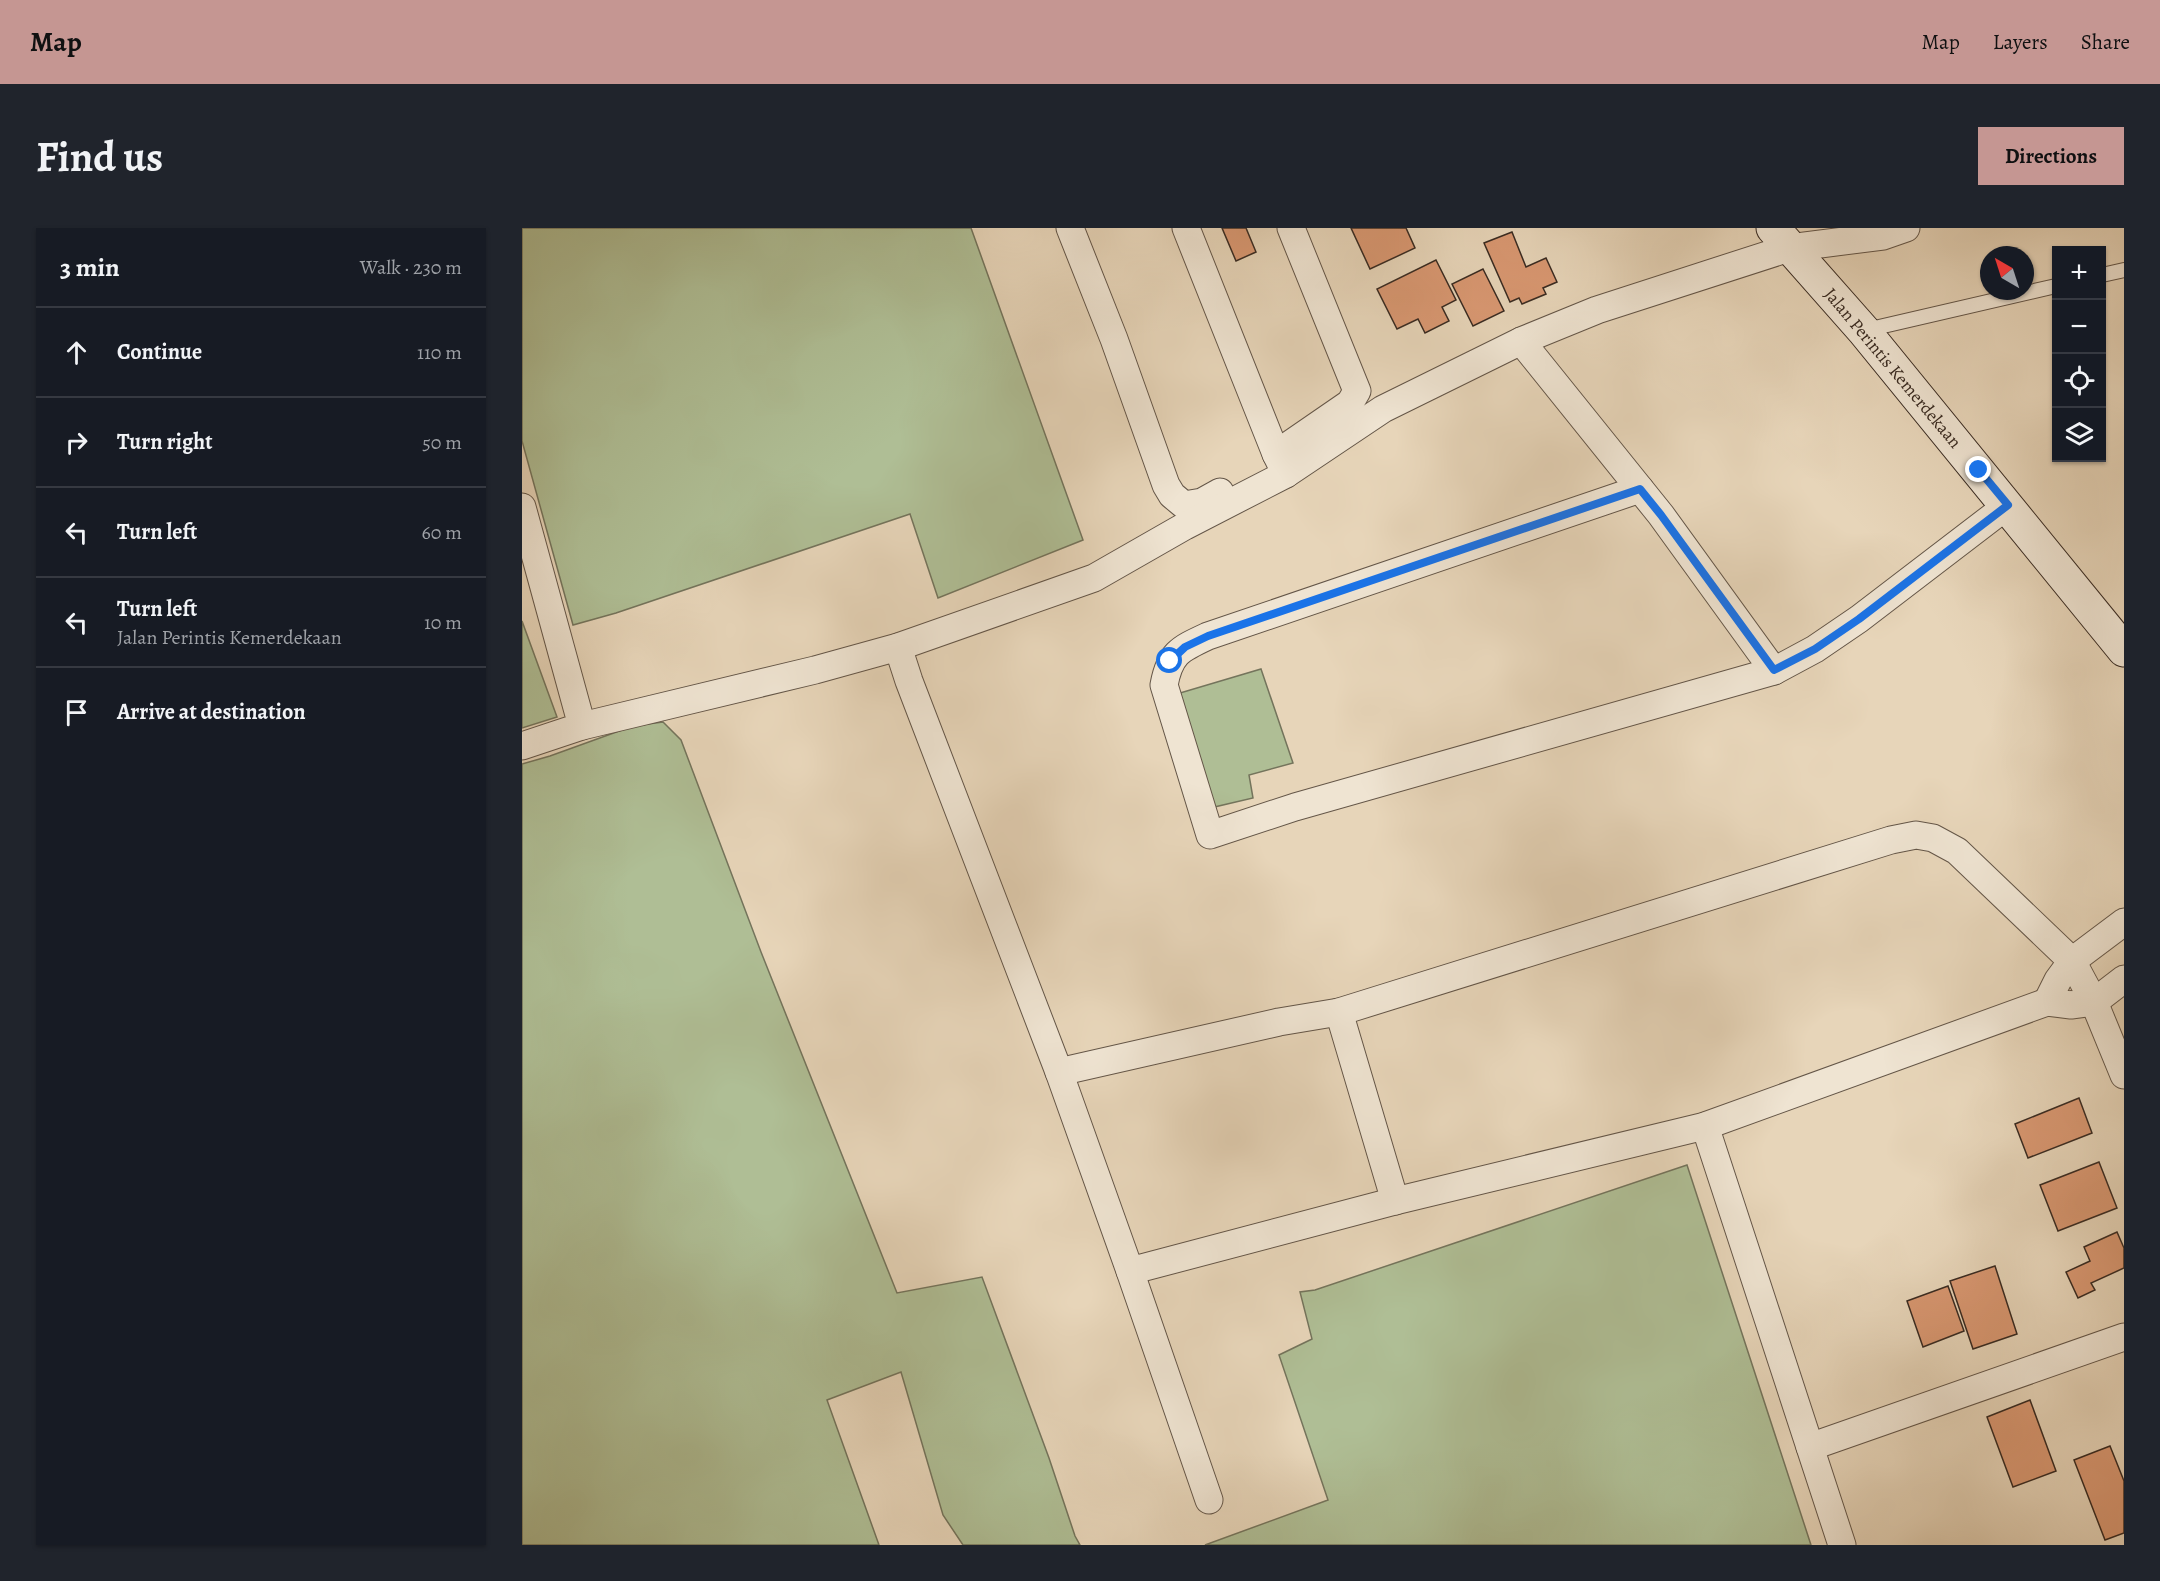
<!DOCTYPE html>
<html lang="en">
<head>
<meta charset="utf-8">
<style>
  body { margin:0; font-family:Alegreya,serif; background:#20242c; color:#f1f3f6 }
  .controls { position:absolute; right:18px; top:18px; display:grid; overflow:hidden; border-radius:0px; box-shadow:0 2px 4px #0004 }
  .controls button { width:54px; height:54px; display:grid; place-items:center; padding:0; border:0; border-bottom:2px solid #363941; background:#171b24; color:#f1f3f6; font:30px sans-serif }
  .compass { position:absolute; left:1458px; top:18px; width:54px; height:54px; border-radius:50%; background:#171b24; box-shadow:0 2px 4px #0004; rotate:321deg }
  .stop { position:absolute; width:18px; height:18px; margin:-14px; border:4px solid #1a73e8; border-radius:50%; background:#fff }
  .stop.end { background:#1a73e8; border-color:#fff; box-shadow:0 2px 6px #0008 }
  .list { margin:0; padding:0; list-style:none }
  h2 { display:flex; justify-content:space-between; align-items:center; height:78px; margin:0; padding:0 24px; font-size:26px }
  h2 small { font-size:20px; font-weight:400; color:#9ea1a6 }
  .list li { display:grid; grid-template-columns:39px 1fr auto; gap:18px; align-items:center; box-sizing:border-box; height:90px; padding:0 24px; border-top:2px solid #363941 }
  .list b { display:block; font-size:22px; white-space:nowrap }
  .list p { margin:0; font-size:20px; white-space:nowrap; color:#9ea1a6 }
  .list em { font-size:20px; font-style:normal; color:#9ea1a6 }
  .icon { flex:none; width:33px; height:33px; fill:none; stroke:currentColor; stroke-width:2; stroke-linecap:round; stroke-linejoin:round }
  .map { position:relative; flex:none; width:1602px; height:1317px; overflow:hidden; border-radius:0px }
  header { display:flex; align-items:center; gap:36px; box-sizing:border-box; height:84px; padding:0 30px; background:#c59692; color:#111 }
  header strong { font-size:28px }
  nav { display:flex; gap:33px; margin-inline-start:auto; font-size:21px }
  .intro { display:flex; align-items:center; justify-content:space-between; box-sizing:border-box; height:144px; padding:0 36px }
  h1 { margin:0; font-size:42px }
  .button { padding:15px 27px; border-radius:0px; background:#c59692; color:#111; font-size:21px; font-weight:700 }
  main { display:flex; gap:36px; padding:0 36px }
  aside { flex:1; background:#171b24; border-radius:0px; box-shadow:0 2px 4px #0004 }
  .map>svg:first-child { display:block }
  .green { fill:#afbe95; stroke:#74745c; stroke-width:1.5 }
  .building { fill:#d99872; stroke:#392b22; stroke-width:1.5 }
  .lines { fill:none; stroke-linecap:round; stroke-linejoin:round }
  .lane-casing { stroke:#645648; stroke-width:16 }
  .street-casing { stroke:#645648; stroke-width:29 }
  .secondary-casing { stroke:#392b22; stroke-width:35 }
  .lane { stroke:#efe4d2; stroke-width:14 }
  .street { stroke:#efe4d2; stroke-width:27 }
  .secondary { stroke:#efe4d2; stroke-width:33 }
  .route { stroke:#1a73e8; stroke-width:8 }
  .labels { text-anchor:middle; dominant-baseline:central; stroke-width:4.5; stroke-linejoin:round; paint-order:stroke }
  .street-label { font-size:18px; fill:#392b22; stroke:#efe4d2 }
</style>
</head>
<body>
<header>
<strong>Map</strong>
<nav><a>Map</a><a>Layers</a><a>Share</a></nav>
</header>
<div class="intro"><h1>Find us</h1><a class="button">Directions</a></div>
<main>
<aside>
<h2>3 min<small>Walk · 230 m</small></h2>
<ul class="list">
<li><svg class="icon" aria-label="ahead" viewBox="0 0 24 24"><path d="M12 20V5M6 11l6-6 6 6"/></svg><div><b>Continue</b></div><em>110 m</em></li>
<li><svg class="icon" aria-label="right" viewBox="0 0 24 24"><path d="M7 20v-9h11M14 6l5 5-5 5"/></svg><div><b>Turn right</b></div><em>50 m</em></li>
<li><svg class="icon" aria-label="left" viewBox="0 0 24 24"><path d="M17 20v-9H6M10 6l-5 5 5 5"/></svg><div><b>Turn left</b></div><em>60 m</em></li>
<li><svg class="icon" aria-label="left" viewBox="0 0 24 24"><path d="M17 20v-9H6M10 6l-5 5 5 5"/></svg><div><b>Turn left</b><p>Jalan Perintis Kemerdekaan</p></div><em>10 m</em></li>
<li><svg class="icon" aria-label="arrive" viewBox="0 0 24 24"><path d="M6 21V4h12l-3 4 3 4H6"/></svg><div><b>Arrive at destination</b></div></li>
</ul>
</aside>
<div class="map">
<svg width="1602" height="1317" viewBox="0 0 1602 1317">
  <rect width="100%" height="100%" fill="#e7d5b9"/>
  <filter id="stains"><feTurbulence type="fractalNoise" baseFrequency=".00333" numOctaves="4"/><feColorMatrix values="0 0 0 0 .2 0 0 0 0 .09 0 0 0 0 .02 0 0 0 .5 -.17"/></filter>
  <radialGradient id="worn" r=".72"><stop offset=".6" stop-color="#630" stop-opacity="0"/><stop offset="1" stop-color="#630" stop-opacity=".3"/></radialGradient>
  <g class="green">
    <polygon points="0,0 449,0 561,312 416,370 388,286 94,385 51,397 0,213"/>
    <polygon points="0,393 35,489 0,500"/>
    <polygon points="739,441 771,535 727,547 731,570 688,580 658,465"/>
    <polygon points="141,494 159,512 239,724 375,1065 460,1049 527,1230 553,1308 558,1317 441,1317 421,1287 379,1144 305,1172 357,1317 0,1317 0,536 28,528 111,498"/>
    <polygon points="1165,937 1289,1317 683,1317 806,1272 757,1127 790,1111 778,1064 793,1062"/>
  </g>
  <g class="building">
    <polygon points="700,0 724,0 734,24 714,33"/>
    <polygon points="829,0 884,0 893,20 848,41"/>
    <polygon points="990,4 1004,39 1024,30 1035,54 1021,60 1024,66 1000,76 997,70 988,74 962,15"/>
    <polygon points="914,32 934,72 920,79 927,93 903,105 896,91 875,101 855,61"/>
    <polygon points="961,41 982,83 951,98 930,56"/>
    <polygon points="1557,870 1570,905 1506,930 1493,896"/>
    <polygon points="1577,934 1595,980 1536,1003 1518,957"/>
    <polygon points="1595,1004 1602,1020 1602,1040 1569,1055 1573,1062 1556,1070 1544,1044 1568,1033 1562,1019"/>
    <polygon points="1473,1038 1495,1106 1451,1121 1428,1053"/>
    <polygon points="1426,1058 1442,1103 1401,1119 1385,1073"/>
    <polygon points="1508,1172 1534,1243 1491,1259 1465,1189"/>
    <polygon points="1588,1218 1602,1253 1602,1305 1583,1312 1552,1232"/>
  </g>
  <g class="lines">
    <g class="lane-casing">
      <g id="lane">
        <polyline points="1580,47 1602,42"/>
        <polyline points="1344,102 1534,58"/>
      </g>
    </g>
    <g class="street-casing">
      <g id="street">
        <polyline points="548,0 592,111 644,257 650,267 662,277 680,274 698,264"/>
        <polyline points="664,0 754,226"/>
        <polyline points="999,113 1139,287 1252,443"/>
        <polyline points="764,246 754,226 828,175 835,163 769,0"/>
        <path d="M 1118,261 L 686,408 C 658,421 648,425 642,457 L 688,607 L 773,579 L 1252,443 L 1293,421 L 1337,391 L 1486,277"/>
        <polyline points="0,279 60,498 0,518"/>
        <polyline points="376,419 387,453 537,844 608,1043 873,973 1183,898 1525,774"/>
        <polyline points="60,498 293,442 376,419 572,350 663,298 764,246 861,181 999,113 1075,82 1267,20 1361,8 1384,0"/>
        <polyline points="1602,694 1550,733 1536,752 1525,774 1549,777 1572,774 1602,751"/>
        <polyline points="817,784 873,973"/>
        <polyline points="537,844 757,794 817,784 1369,612 1394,607 1411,610 1435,623 1550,733 1572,774 1602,847"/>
        <polyline points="1183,898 1320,1317"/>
        <polyline points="608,1043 687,1272"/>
        <polyline points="1288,1219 1602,1109"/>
      </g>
    </g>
    <g class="secondary-casing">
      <polyline id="secondary" points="1251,0 1342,103 1602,422"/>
    </g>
    <use href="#lane" class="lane"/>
    <use href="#street" class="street"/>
    <use href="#secondary" class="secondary"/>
  </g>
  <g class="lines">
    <polyline class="route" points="648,433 663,419 686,408 1118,261 1139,287 1252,442 1293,421 1337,391 1486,277 1457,242"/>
  </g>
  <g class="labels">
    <g class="street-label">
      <text transform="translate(1371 140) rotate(50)">Jalan Perintis Kemerdekaan</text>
    </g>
  </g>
  <rect width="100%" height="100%" filter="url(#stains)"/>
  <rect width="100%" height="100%" fill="url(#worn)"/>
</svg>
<div class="controls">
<button>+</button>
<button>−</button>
<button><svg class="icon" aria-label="locate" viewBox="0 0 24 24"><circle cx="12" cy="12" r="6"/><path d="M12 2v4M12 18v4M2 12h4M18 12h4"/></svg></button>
<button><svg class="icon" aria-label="layers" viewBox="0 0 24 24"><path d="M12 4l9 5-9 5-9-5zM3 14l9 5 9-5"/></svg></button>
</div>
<svg class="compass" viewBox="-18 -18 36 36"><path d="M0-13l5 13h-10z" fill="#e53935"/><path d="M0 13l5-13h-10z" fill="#9ea1a6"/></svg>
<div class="stop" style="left:648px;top:433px"></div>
<div class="stop end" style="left:1457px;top:242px"></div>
</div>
</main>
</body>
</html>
